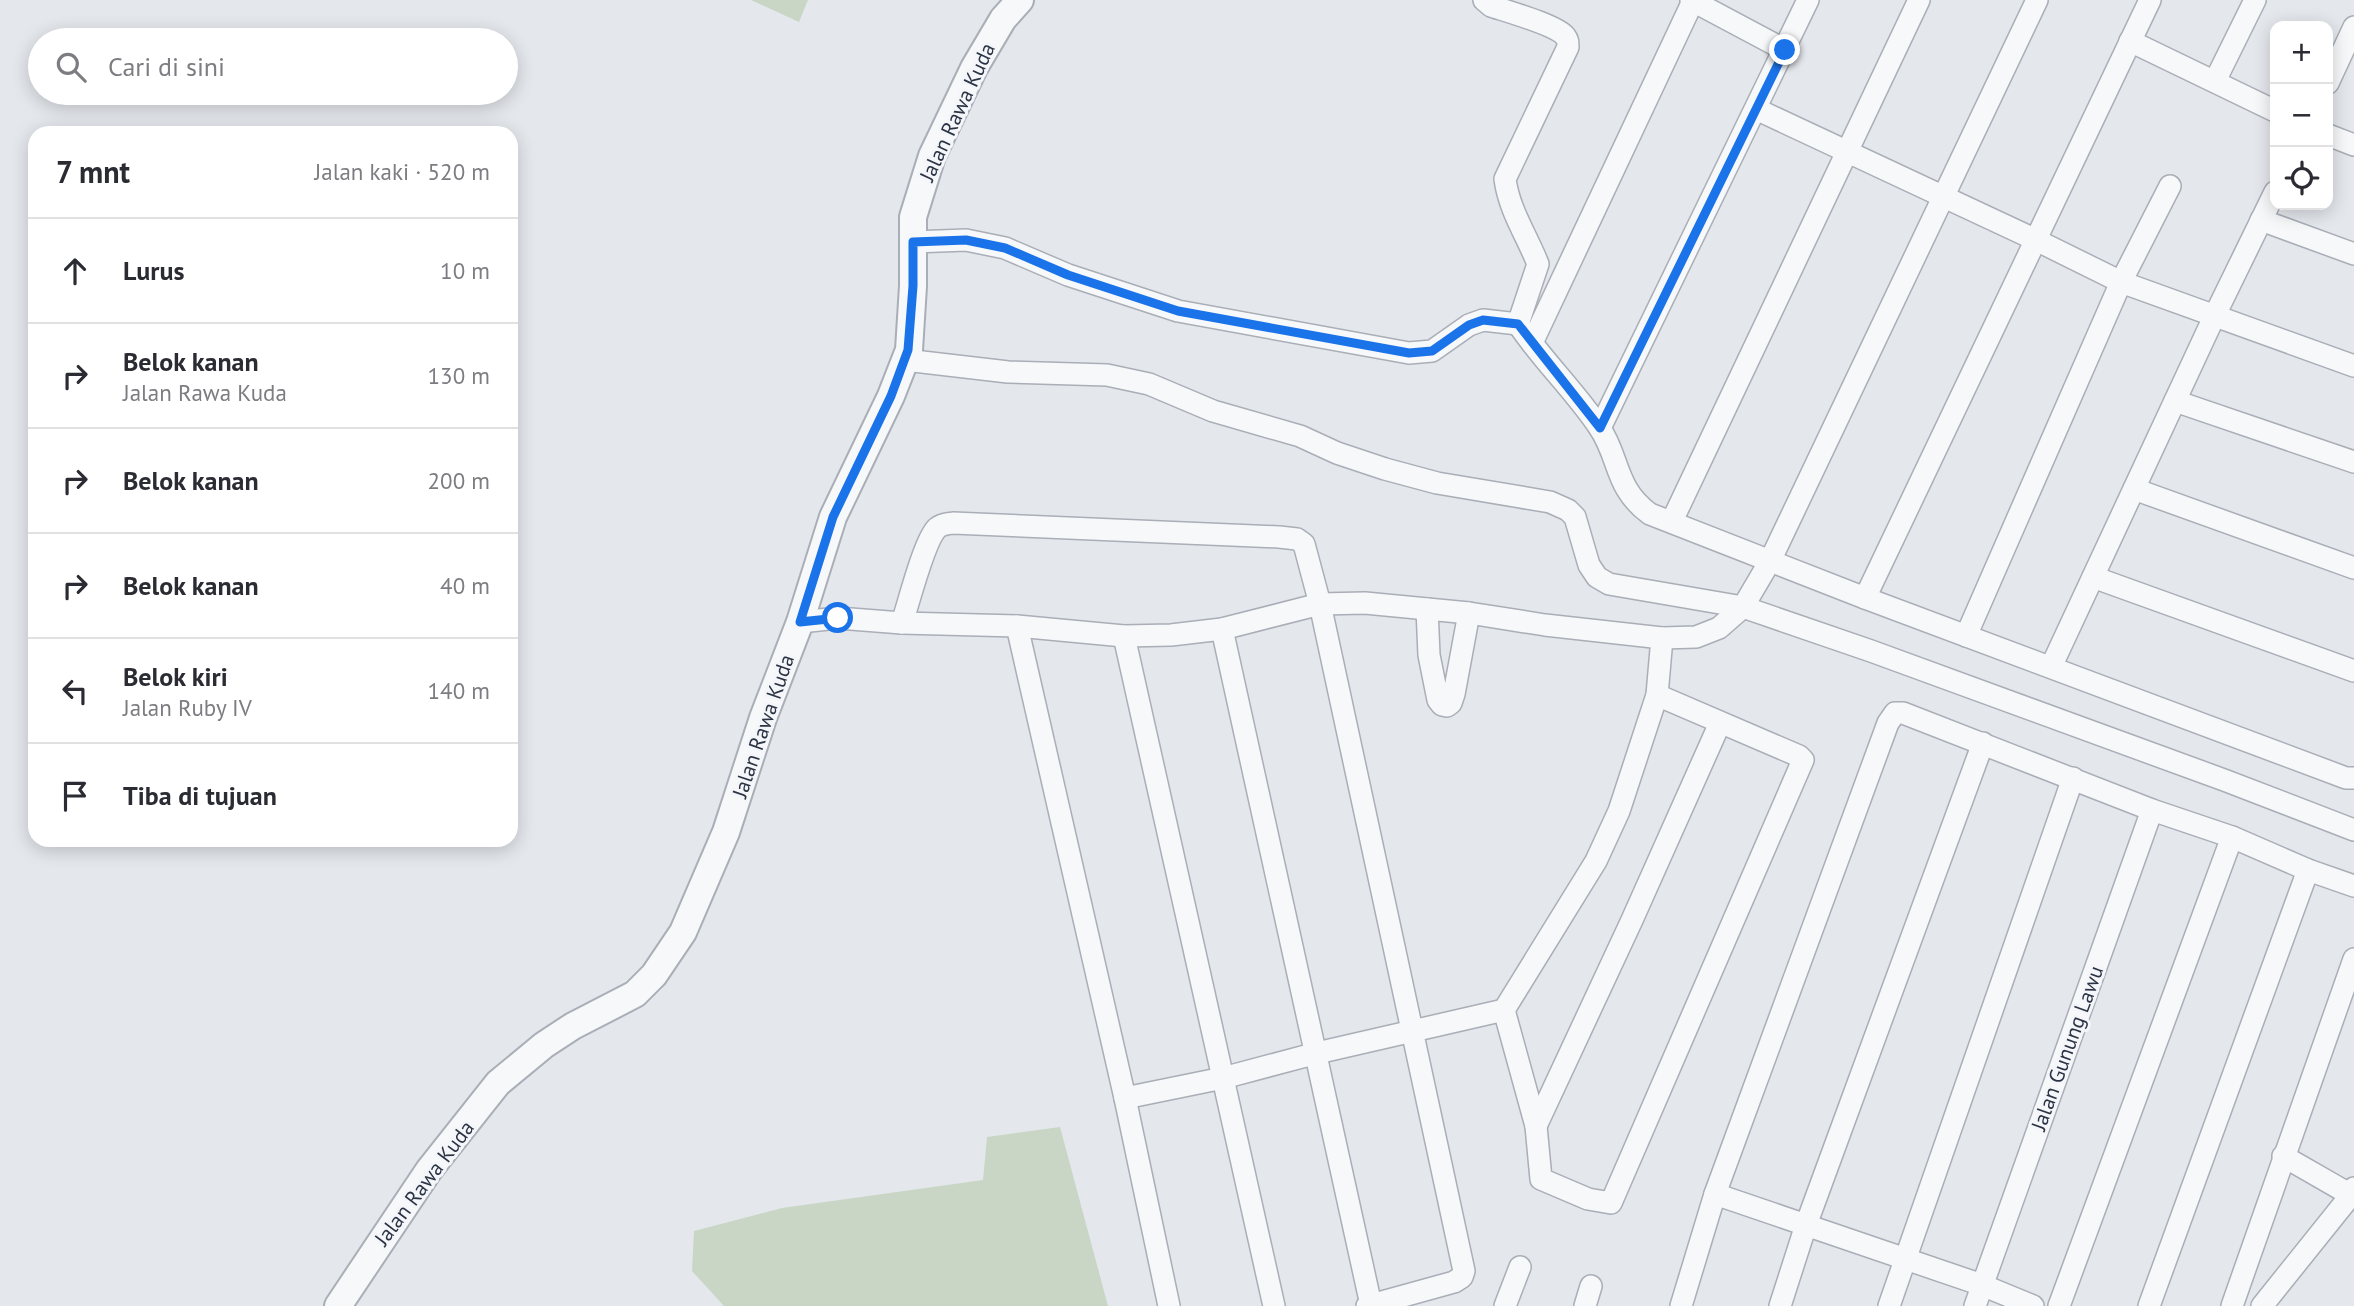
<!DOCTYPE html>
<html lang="id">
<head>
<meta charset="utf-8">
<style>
  body { margin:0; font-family:"PT Sans",sans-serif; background:#f7f7f7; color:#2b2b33 }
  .controls { position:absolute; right:21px; top:21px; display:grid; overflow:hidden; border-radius:14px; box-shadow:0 4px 18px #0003 }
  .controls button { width:63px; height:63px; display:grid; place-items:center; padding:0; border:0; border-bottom:2px solid #e1e1e2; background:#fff; color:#2b2b33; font:35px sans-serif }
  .stop { position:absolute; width:21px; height:21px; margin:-16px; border:5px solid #1a73e8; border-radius:50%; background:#fff }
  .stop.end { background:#1a73e8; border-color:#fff; box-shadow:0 2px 7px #0008 }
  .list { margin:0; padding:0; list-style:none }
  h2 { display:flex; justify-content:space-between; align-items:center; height:91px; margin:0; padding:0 28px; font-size:30px }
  h2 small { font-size:23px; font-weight:400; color:#7c7c81 }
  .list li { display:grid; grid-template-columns:46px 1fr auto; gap:21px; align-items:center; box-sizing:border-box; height:105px; padding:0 28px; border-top:2px solid #e1e1e2 }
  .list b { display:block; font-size:26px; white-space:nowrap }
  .list p { margin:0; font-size:23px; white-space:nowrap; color:#7c7c81 }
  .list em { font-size:23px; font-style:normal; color:#7c7c81 }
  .icon { flex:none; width:38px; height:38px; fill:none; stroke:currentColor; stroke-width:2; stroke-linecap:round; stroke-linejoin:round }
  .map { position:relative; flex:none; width:2354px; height:1306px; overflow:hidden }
  .search { position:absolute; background:#fff; box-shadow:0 4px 18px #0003; left:28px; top:28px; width:490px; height:77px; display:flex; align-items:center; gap:18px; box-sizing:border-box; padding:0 24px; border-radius:38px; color:#7c7c81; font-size:26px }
  .panel { position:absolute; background:#fff; box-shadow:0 4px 18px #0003; left:28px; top:126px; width:490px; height:721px; border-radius:21px }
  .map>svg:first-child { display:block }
  .green { fill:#c9d6c5 }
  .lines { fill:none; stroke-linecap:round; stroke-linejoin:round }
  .minor-casing { stroke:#a9aeb7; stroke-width:24 }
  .tertiary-casing { stroke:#a9aeb7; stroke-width:30 }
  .minor { stroke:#f7f8fa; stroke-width:21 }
  .tertiary { stroke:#f7f8fa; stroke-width:26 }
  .route { stroke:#1a73e8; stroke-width:9 }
  .labels { text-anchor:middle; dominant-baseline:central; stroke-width:6; stroke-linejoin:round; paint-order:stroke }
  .street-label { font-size:21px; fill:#2b3445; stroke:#f4f6f9 }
</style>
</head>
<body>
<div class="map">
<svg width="2354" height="1306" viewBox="0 0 2354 1306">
  <rect width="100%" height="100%" fill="#e4e7ec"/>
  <g class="green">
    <polygon points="751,0 808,0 799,22"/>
    <polygon points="1060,1127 1108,1306 724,1306 692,1271 694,1231 782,1208 983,1180 987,1137"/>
  </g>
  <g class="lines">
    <g class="minor-casing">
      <g id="minor">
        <path d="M 1484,0 L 1491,6 C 1506,11 1556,25 1565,36 C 1568,40 1568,42 1568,47 L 1505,179 C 1509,210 1527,236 1538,264 L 1518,324 C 1542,360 1575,391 1599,427 C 1620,457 1614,488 1650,514 L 1865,598 L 2346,778 L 2354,778"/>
        <polyline points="1691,0 1785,50"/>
        <polyline points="2130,41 2275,111"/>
        <polyline points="2215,81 2255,0"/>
        <polyline points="2328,83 2354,27"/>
        <polyline points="1756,109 2034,239 2121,282 2354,366"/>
        <polyline points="2328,135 2354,145"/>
        <polyline points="2261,220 2354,254"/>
        <polyline points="913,242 966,240 1005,248 1068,275 1178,311 1409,353 1432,351 1469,325 1483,320 1518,324"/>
        <polyline points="1532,343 1693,1"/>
        <polyline points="905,360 1008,372 1107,375 1149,384 1213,411 1300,436 1337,453 1385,469 1437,483 1550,502 1568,510 1575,517 1589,565 1597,577 1609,584 1743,607 1871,651 2224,780 2354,830"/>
        <polyline points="2175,401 2354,462"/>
        <polyline points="1600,428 1808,0"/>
        <polyline points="2134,489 2354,568"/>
        <polyline points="1672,521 1919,0"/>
        <polyline points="2093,577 2354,671"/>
        <polyline points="1865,598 2150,0"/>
        <polyline points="1427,609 1429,655 1438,700 1442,705 1447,706 1451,703 1454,694 1469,613"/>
        <polyline points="800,622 838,618 902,623 1017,626 1124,636 1171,635 1222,629 1320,604 1365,603 1469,613 1545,625 1662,638 1696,637 1719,628 1743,607 1770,561 2037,0"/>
        <path d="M 902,623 C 909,602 924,541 937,528 C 942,524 947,524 953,523 L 1279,537 L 1297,539 L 1304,544 L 1320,604 L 1464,1271 L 1462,1277 L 1454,1282 L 1367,1306"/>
        <polyline points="1017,626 1125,1098 1169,1306"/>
        <polyline points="1222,629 1371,1305"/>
        <polyline points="1124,636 1274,1306"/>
        <polyline points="1966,636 2121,282 2170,186"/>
        <polyline points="2051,667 2214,317 2275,192"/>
        <polyline points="1504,1010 1536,1126 1541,1179 1588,1199 1611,1203 1803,760 1799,756 1657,695"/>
        <polyline points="1125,1098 1223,1078 1317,1053 1504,1010 1596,861 1619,811 1657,695 1662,638"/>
        <polyline points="1536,1126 1632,920 1720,723"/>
        <polyline points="2283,1156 2351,1195 2354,1188"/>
        <polyline points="1715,1194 1982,1285 2033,1306"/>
        <polyline points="1505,1306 1520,1267"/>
        <polyline points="1585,1306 1591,1286"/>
        <polyline points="1681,1306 1715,1194 1888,723 1895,713 1903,713 2152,810 2232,837 2308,870 2354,886"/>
        <polyline points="1780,1306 1806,1225 1983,743"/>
        <polyline points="1889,1306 2073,778"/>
        <polyline points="1975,1306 2152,810"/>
        <polyline points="2059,1306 2232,837"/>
        <polyline points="2149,1306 2308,870"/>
        <polyline points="2232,1306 2354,959"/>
        <polyline points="2262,1306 2351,1195"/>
      </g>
    </g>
    <g class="tertiary-casing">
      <polyline id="tertiary" points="338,1306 429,1170 498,1083 544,1045 573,1026 635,994 654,975 683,932 726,832 763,718 800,622 833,517 891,396 909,350 913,286 913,217 932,156 974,68 1003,19 1020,0"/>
    </g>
    <use href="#minor" class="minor"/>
    <use href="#tertiary" class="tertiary"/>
  </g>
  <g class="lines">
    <polyline class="route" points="838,618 800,622 833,517 891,396 908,350 913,286 913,242 966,240 1005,248 1068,275 1178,311 1409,353 1432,351 1469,325 1483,320 1518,324 1600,428 1785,50"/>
  </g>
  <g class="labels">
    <g class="street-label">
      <text transform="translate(957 112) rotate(-65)">Jalan Rawa Kuda</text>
      <text transform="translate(763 726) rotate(-71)">Jalan Rawa Kuda</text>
      <text transform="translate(2067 1048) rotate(-70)">Jalan Gunung Lawu</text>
      <text transform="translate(424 1183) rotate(-53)">Jalan Rawa Kuda</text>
    </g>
  </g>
</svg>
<div class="controls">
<button>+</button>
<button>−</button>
<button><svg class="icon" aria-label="locate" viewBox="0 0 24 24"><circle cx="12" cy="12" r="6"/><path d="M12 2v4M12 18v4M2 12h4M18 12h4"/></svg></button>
</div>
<div class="stop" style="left:838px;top:618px"></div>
<div class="stop end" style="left:1785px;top:50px"></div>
<div class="search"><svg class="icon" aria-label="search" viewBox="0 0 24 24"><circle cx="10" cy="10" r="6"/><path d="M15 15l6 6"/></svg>Cari di sini</div>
<section class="panel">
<h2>7 mnt<small>Jalan kaki · 520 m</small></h2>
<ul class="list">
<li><svg class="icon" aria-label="ahead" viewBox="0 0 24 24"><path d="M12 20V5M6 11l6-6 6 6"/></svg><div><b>Lurus</b></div><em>10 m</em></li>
<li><svg class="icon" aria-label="right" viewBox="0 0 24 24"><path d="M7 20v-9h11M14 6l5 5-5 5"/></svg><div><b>Belok kanan</b><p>Jalan Rawa Kuda</p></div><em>130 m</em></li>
<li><svg class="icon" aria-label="right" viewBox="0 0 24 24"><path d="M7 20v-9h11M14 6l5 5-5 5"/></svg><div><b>Belok kanan</b></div><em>200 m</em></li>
<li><svg class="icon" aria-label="right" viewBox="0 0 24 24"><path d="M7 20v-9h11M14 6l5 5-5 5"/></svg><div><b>Belok kanan</b></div><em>40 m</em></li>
<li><svg class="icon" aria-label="left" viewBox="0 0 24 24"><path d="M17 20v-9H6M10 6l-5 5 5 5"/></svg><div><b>Belok kiri</b><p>Jalan Ruby IV</p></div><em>140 m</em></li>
<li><svg class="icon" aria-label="arrive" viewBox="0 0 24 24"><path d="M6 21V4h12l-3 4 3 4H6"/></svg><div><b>Tiba di tujuan</b></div></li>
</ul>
</section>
</div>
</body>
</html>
